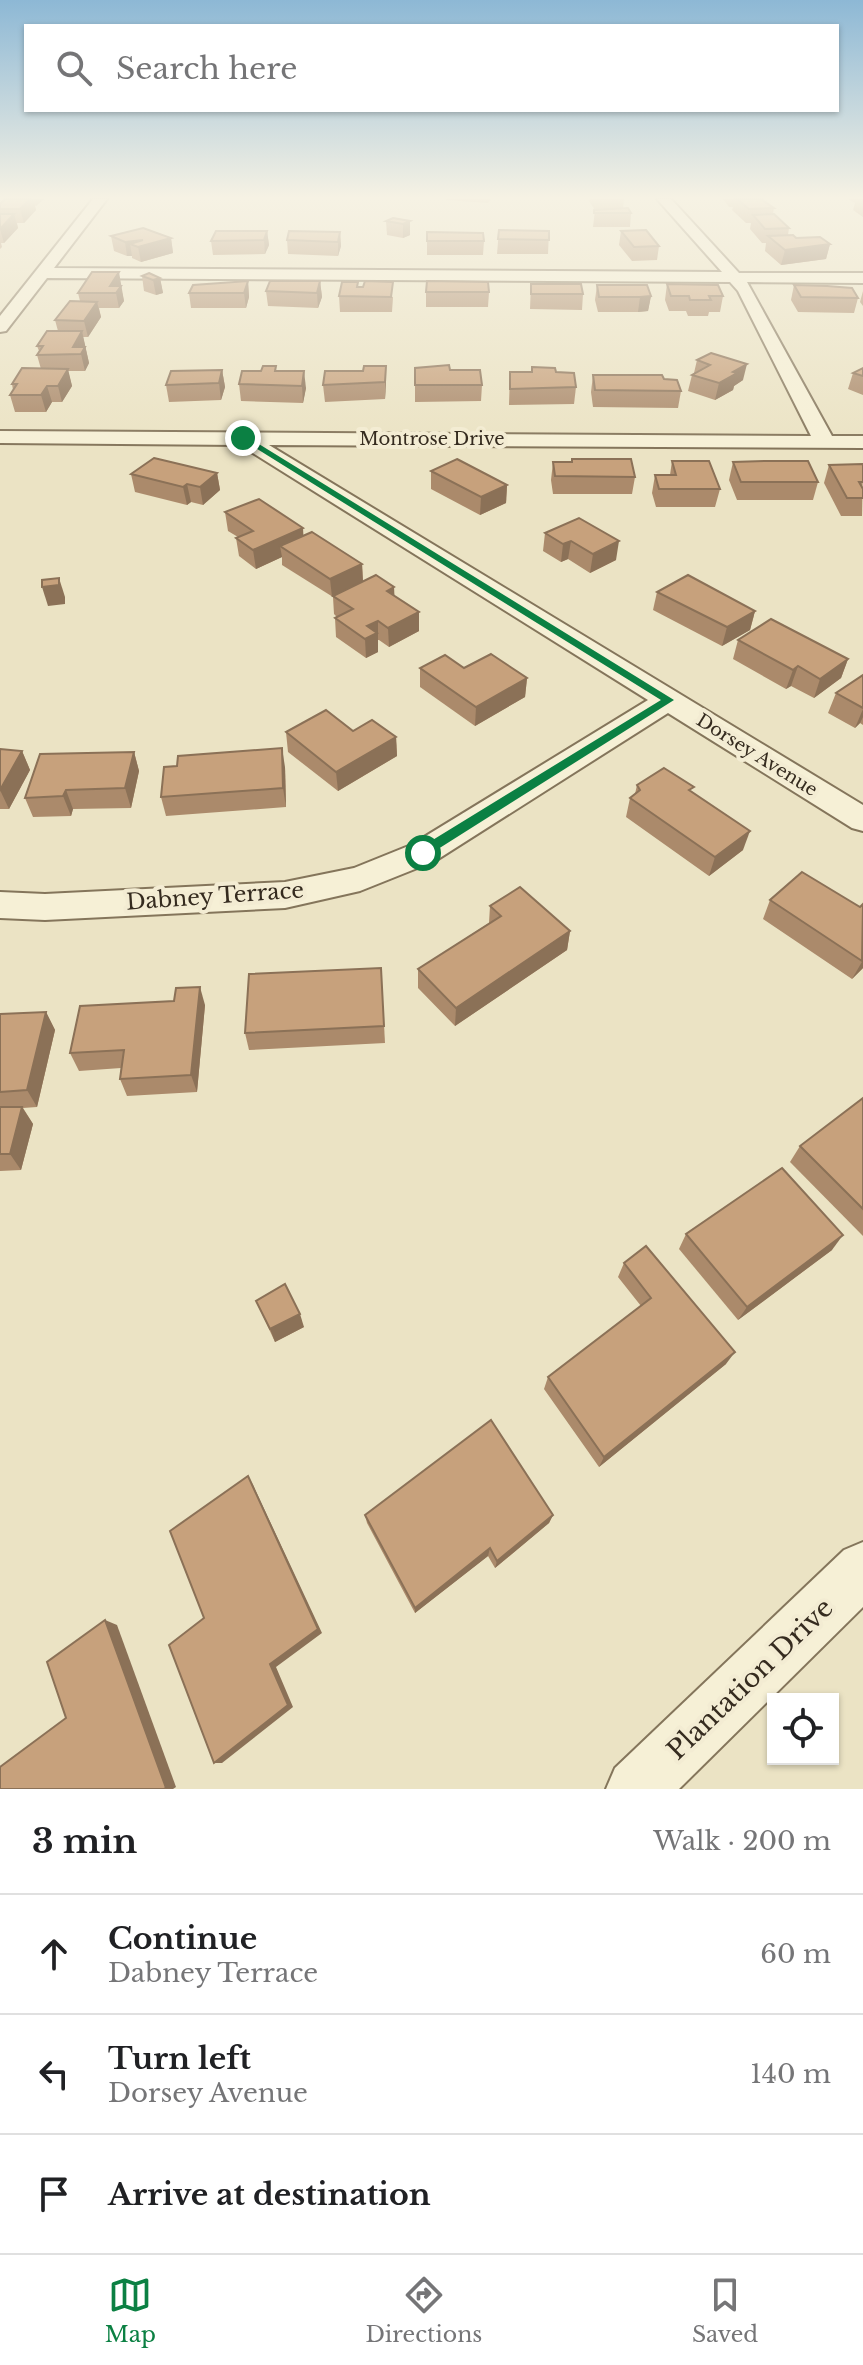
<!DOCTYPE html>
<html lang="en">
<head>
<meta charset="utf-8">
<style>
  body { margin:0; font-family:"Libre Baskerville",serif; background:#f6f6f6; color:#202124 }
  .controls { position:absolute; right:24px; bottom:24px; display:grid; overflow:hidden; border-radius:0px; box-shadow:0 2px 6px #0004 }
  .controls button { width:72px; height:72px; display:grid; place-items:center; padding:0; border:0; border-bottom:2px solid #e0e0e0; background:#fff; color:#202124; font:40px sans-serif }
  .stop { position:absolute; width:24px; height:24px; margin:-18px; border:6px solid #0b8043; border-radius:50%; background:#fff }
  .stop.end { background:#0b8043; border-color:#fff; box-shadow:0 2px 8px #0008 }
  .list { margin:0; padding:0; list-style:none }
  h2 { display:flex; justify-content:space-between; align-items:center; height:104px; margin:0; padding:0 32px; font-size:34px }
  h2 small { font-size:26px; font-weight:400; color:#757577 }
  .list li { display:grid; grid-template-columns:52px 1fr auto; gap:24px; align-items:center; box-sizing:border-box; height:120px; padding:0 32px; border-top:2px solid #e0e0e0 }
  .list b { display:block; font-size:30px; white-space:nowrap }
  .list p { margin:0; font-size:26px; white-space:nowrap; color:#757577 }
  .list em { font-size:26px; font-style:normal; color:#757577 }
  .icon { flex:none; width:44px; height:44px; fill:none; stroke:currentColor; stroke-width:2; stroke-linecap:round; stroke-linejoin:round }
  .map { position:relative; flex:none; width:863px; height:1789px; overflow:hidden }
  .search { position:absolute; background:#fff; box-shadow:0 2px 6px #0004; left:24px; right:24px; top:24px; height:88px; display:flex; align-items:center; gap:20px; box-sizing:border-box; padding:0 28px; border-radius:0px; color:#757577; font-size:30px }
  .sheet { height:464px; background:#fff }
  nav { display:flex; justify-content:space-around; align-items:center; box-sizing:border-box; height:112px; border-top:2px solid #e0e0e0; background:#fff; font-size:22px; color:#757577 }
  nav a { display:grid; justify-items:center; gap:4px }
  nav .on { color:#0b8043 }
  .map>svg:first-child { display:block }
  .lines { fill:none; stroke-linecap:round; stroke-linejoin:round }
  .minor-casing { stroke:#84755b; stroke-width:4 }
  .minor { fill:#f6f0d6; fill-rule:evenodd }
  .wall { fill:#ab8a6b }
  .shaded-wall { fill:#8b7157 }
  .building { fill:#c7a17c; stroke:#8b7157; stroke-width:2 }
  .route { fill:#0b8043 }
  .labels { text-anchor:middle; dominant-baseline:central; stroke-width:8; stroke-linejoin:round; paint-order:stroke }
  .far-street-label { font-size:18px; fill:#352b1f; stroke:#f3ecd3 }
  .street-label { font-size:22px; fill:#352b1f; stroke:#f3ecd3 }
  .near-street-label { font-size:26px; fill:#352b1f; stroke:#f3ecd3 }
</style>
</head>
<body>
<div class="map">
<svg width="863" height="1789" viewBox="0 0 863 1789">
  <rect width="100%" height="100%" fill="#ebe3c4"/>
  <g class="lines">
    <g class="minor-casing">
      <g id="minor">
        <polygon points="93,199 107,199 54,268 722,272 657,199 671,199 739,273 863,273 863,283 747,282 832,436 863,436 863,448 269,445 863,805 863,831 852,828 668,713 435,861 360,891 285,908 45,920 0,918 0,892 45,894 285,882 354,868 411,845 648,700 240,445 0,443 0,431 811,436 738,291 730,282 47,278 6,331 0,332 0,316"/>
        <polygon points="863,1542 863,1607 679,1789 606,1789 615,1768 844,1550"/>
      </g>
    </g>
    <use href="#minor" class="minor"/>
  </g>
  <g class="wall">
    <polygon points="5,199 44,199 35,206 36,210 24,223 17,223 18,228 4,243 1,243 2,247 0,249 0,204"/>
    <polygon points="446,199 491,199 488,203 446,200"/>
    <polygon points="590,199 624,199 623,209 631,213 630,227 593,227 595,210 589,201"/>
    <polygon points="723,199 761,199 774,208 773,214 789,228 788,235 830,244 826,259 781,265 765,251 766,243 762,243 750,229 751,223 746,223 732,210 733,207 729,207"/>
    <polygon points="848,199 863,199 863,217 853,210 855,203"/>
    <polygon points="386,221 410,221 410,235 403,238 387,235"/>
    <polygon points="499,230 549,231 548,254 497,254"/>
    <polygon points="267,231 269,245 265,254 213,255 211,241"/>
    <polygon points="621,231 659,246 657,260 632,261 619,245"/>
    <polygon points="340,232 341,246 338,256 288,254 287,240"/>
    <polygon points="427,232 484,241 483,255 427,255"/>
    <polygon points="111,236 171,238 173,253 141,262 132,258 132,256 127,256 114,251"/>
    <polygon points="142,276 160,278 163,293 156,295 144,291"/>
    <polygon points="248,281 249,297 246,308 191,308 189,293"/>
    <polygon points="320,281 322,297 318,308 268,306 266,291"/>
    <polygon points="531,284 583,294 582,310 530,309"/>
    <polygon points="667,284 723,296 720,312 709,312 708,316 688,316 686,311 669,311 665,300"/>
    <polygon points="597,285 651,296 648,311 638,312 598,312 595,300"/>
    <polygon points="794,285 858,298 854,313 798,312 791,300"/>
    <polygon points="122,287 121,288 124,301 119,308 99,308 101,317 88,337 83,337 89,363 85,371 68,371 72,386 62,402 52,402 46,412 15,412 10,395 13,390 12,384 41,369 37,355 39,351 37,346 58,331 55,320 80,301 78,293"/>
    <polygon points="359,287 393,297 392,312 340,312 339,296"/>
    <polygon points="863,291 863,306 860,302"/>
    <polygon points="426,292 489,292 488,307 426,307"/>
    <polygon points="711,353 743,380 734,386 733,390 715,400 688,391 692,375 694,373 697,360"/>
    <polygon points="415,368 450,370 482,385 481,401 415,402"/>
    <polygon points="863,368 863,395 848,389 853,373"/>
    <polygon points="222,370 225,387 221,400 169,402 166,385"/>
    <polygon points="277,371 306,388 303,403 241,401 239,384"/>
    <polygon points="363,371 386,382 385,399 325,402 323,385"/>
    <polygon points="510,372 556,372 576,387 574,404 509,405"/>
    <polygon points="593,375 664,379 681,391 678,408 593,407 591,392"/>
    <polygon points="572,459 635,477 632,494 553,494 551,480 553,462 571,462"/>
    <polygon points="672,461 720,489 715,507 656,507 652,493 655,475 670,475"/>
    <polygon points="733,462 818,482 813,500 737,500 729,480"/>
    <polygon points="863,464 862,516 841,516 824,483 829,465"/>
    <polygon points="431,471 507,485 506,503 480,515 431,489"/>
    <polygon points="217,473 220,490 203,505 191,502 187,505 135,492 131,474"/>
    <polygon points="225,512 303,528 303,536 362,564 363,582 394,587 394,596 419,612 419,631 389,647 379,640 377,640 378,652 366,658 336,637 335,618 337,617 334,614 333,597 282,565 282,557 256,569 239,556 236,538 238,537 228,531"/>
    <polygon points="579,518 616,560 590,573 568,559 561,562 543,551 545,533"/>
    <polygon points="657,592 755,611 750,630 722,646 653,610"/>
    <polygon points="738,640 848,659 841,678 814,698 791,686 786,689 733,659"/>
    <polygon points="420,668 464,668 527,678 525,697 475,726 420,687"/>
    <polygon points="863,675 863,725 860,723 855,728 828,713 836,693"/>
    <polygon points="353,731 396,737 397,756 338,791 288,752 286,732"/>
    <polygon points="0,749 22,751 30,770 9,809 0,809"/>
    <polygon points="134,752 139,771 131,808 73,809 71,816 33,817 25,798"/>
    <polygon points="285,767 286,807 166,816 161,797"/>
    <polygon points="637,785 693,792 743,850 709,876 626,817 630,798 635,794"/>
    <polygon points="770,900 860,907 863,904 863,968 852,979 763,919"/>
    <polygon points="490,906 570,931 567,950 455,1026 418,988 418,969 489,923"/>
    <polygon points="381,968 385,1043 249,1050 245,1033"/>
    <polygon points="205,1005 197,1092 127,1096 120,1079 121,1068 79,1071 70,1053"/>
    <polygon points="46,1012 55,1030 37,1107 23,1108 33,1124 21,1170 0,1171 0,1014"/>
    <polygon points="863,1098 863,1236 790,1162 800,1146"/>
    <polygon points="686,1234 832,1250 738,1320 679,1249"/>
    <polygon points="624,1263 726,1364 599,1467 544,1389 548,1377 641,1306 618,1277"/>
    <polygon points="256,1301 304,1327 275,1342"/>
    <polygon points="365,1515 553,1515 549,1523 495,1568 488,1556 415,1613 367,1523"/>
  </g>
  <g class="shaded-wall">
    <polygon points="30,199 33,199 36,210 24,223 20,209"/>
    <polygon points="34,199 44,199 36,206"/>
    <polygon points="14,214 18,228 4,243 0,229"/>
    <polygon points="410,221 410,235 403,238 403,224"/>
    <polygon points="267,231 269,245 265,254 264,240"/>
    <polygon points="340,232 341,246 338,256 338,242"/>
    <polygon points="171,238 173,253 141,262 138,247 130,244 132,256 127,256 125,242"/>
    <polygon points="830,244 826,259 781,265 785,250"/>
    <polygon points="119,272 124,301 119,308 116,293 110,286"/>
    <polygon points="160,278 163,293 156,295 153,280"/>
    <polygon points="248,281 249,297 246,308 244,293"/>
    <polygon points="320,281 322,297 318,308 317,293"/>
    <polygon points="651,296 648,311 638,312 640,297"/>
    <polygon points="97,302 101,317 88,337 84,321"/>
    <polygon points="82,331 89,363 85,371 81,354 73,347"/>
    <polygon points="747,364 743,380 734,386 733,390 715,400 719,383 733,372"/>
    <polygon points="386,366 386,382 385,399 385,382"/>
    <polygon points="68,369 72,386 62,402 58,386"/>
    <polygon points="222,370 225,387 221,400 219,383"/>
    <polygon points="304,371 306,388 303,403 302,386"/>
    <polygon points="47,386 52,402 46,412 41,395"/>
    <polygon points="217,473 220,490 203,505 200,487"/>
    <polygon points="187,484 191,502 187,505 183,487"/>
    <polygon points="507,485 506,503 480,515 481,497"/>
    <polygon points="303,528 304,546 280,546 282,557 256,569 253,550"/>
    <polygon points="571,541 568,559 561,562 563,544"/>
    <polygon points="619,541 616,560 590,573 593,554"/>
    <polygon points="362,564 363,583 332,597 330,579"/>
    <polygon points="59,578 65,597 65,604 48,606 42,587"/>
    <polygon points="394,587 395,605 387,591"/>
    <polygon points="755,611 750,630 722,646 727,627"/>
    <polygon points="419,612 419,631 389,647 388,628"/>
    <polygon points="378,621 378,652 366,658 365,639 367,626"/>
    <polygon points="848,659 841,678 814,698 820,679"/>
    <polygon points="798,666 791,686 786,689 793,670"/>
    <polygon points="527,678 525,697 475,726 476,707"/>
    <polygon points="863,709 863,717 860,723 855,728"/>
    <polygon points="396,737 397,756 338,791 336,772"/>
    <polygon points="282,748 285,767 286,807 283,788"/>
    <polygon points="22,751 30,770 9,809 0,790"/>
    <polygon points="134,752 139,771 131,808 125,788"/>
    <polygon points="66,790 73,809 71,816 63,796"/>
    <polygon points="750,831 743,850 709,876 715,857"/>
    <polygon points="570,931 567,950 455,1026 456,1008"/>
    <polygon points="863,960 863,968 852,979"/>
    <polygon points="200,987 205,1005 197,1092 191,1075"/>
    <polygon points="46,1012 55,1030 37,1107 27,1090"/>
    <polygon points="22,1107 33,1124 21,1170 10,1154"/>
    <polygon points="843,1235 832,1250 738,1320 747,1307"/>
    <polygon points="300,1314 304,1327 275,1342 270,1329"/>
    <polygon points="735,1352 726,1364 599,1467 604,1457"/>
    <polygon points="248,1476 253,1485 322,1633 276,1667 293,1707 222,1763 214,1763 270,1664"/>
    <polygon points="553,1515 549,1523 495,1568 497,1561"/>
    <polygon points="490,1548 488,1556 415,1613 415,1608"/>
    <polygon points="105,1620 117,1625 176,1787 173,1789 164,1789"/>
  </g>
  <g class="building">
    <polygon points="5,199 30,199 20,209 0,209 0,204"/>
    <polygon points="737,199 761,199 774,208 749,209"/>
    <polygon points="628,208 631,213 594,213 594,210"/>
    <polygon points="0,214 14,214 0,229"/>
    <polygon points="774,214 789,228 765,229 753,215"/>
    <polygon points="393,218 410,221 403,224 386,221"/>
    <polygon points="143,228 171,238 138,247 130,244 143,240 125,242 111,236"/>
    <polygon points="499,230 549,231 549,240 498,239"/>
    <polygon points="646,230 659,246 634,247 621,231"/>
    <polygon points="216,231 267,231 264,240 211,241"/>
    <polygon points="289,231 340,232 338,242 287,240"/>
    <polygon points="427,232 483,233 484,241 427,241"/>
    <polygon points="793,235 796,238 820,237 830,244 785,250 768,236"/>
    <polygon points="92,272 119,272 110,286 121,286 116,293 78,293"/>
    <polygon points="149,273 160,278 153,280 142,276"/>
    <polygon points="248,281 244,293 189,293 193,285"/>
    <polygon points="270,281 320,281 317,293 266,291"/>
    <polygon points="365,281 393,282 391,297 339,296 342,282 358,282 357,287 363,287"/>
    <polygon points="427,281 488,282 489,292 426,292"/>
    <polygon points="531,284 581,284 583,294 531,294"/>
    <polygon points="667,284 718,285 723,296 709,296 711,300 690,300 689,296 671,296"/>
    <polygon points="597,285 647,285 651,296 640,297 599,297"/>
    <polygon points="794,285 827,286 852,288 858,298 801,297"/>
    <polygon points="70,301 97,302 84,321 55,320"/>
    <polygon points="47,331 82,331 73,347 85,347 81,354 37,355 43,346 37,346"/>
    <polygon points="711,353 747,364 733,372 737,373 719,383 692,375 710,365 697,360"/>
    <polygon points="449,365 450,370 480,370 482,385 415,385 415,368"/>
    <polygon points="263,366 276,366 275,371 304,371 302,386 239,384 242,371 261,371"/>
    <polygon points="364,366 386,366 385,382 323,385 325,371 363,371"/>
    <polygon points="532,367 555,368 556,372 574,373 576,387 510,389 510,372 532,372"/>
    <polygon points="22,368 68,369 58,386 47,386 41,395 10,395 17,384 12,384"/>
    <polygon points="863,368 863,376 853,373"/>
    <polygon points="222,370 219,383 166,385 171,371"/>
    <polygon points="593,375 662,375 664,379 677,380 681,391 595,390"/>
    <polygon points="154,458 217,473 200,487 187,484 183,487 131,474"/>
    <polygon points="457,459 507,485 481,497 431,471"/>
    <polygon points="572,459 631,459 635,477 555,476 553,462 572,462"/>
    <polygon points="672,461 709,461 720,489 659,489 655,475 676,475"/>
    <polygon points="765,461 808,461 818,482 741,482 733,462"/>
    <polygon points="863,464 863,482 859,482 863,489 863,498 847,498 829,465"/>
    <polygon points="259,499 303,528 253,550 236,538 253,531 225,512"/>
    <polygon points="579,518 619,541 593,554 571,541 563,544 545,533"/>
    <polygon points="312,532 362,564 330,579 280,546"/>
    <polygon points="376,575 394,587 387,591 419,612 388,628 378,621 367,626 377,633 365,639 335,618 353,609 333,596"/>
    <polygon points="688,575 755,611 727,627 657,592"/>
    <polygon points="59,578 59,585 42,587 42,580"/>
    <polygon points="771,619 848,659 820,679 798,666 793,670 738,640"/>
    <polygon points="491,654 527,678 476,707 420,668 445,655 464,668"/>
    <polygon points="863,675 863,708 836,693"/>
    <polygon points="326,710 353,731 372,720 396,737 336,772 286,732"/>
    <polygon points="282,748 283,788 161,797 164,767 177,766 178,756"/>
    <polygon points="0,749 22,751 0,790"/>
    <polygon points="134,752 125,788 66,790 63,796 25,798 40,754"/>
    <polygon points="664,768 694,787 689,790 750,831 715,857 630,798 640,790 637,785"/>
    <polygon points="802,872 860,907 863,904 862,961 770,900"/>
    <polygon points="520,887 570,931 456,1008 418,969 501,916 490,906"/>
    <polygon points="381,968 384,1026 245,1033 249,974"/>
    <polygon points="200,987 191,1075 120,1079 124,1050 70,1053 80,1006 174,1001 176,988"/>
    <polygon points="46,1012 27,1090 0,1092 0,1014"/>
    <polygon points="863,1098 863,1209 800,1146"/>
    <polygon points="0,1107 22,1107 10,1154 0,1154"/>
    <polygon points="782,1168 843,1235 747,1307 686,1234"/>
    <polygon points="646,1246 735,1352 604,1457 548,1377 651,1298 624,1263"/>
    <polygon points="285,1284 300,1314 270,1329 256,1301"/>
    <polygon points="491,1420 553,1515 497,1561 490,1548 415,1608 365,1515"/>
    <polygon points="248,1476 318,1629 270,1664 288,1705 214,1763 169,1645 204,1618 170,1531"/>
    <polygon points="105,1620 166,1788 164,1789 0,1789 0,1767 66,1718 47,1662"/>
  </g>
  <linearGradient id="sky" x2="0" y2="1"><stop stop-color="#8db8d5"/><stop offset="0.44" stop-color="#f6f2e4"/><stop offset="1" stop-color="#f6f2e4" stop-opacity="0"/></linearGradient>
  <rect width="863" height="449" fill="url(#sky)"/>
  <polygon class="route" points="241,436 246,436 674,700 427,856 418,856 418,849 661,700 241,439"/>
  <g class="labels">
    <g class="far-street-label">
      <text x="432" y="439">Montrose Drive</text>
      <text transform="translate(757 755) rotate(32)">Dorsey Avenue</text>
    </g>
    <g class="street-label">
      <text transform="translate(215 896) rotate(-4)">Dabney Terrace</text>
    </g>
    <g class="near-street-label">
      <text transform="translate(750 1679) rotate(-44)">Plantation Drive</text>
    </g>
  </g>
</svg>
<div class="controls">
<button><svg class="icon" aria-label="locate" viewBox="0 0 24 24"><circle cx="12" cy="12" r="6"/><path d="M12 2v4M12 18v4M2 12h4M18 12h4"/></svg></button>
</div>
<div class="stop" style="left:423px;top:853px"></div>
<div class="stop end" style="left:243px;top:438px"></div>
<div class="search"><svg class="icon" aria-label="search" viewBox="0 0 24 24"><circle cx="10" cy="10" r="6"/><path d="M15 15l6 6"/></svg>Search here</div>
</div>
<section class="sheet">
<h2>3 min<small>Walk · 200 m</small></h2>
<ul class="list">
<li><svg class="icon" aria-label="ahead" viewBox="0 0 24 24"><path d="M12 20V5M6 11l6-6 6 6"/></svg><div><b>Continue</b><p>Dabney Terrace</p></div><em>60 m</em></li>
<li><svg class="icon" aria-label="left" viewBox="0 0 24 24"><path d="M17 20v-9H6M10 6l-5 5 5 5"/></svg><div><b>Turn left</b><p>Dorsey Avenue</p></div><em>140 m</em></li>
<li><svg class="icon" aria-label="arrive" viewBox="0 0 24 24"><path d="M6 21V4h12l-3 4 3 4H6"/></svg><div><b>Arrive at destination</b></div></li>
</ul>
</section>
<nav>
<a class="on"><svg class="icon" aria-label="map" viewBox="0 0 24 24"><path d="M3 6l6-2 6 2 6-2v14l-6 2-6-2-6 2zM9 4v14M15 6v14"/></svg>Map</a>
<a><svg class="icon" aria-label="directions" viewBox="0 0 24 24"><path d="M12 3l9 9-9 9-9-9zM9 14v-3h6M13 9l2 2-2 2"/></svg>Directions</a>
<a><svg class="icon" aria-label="saved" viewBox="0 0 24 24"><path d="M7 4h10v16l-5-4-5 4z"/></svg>Saved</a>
</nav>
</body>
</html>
